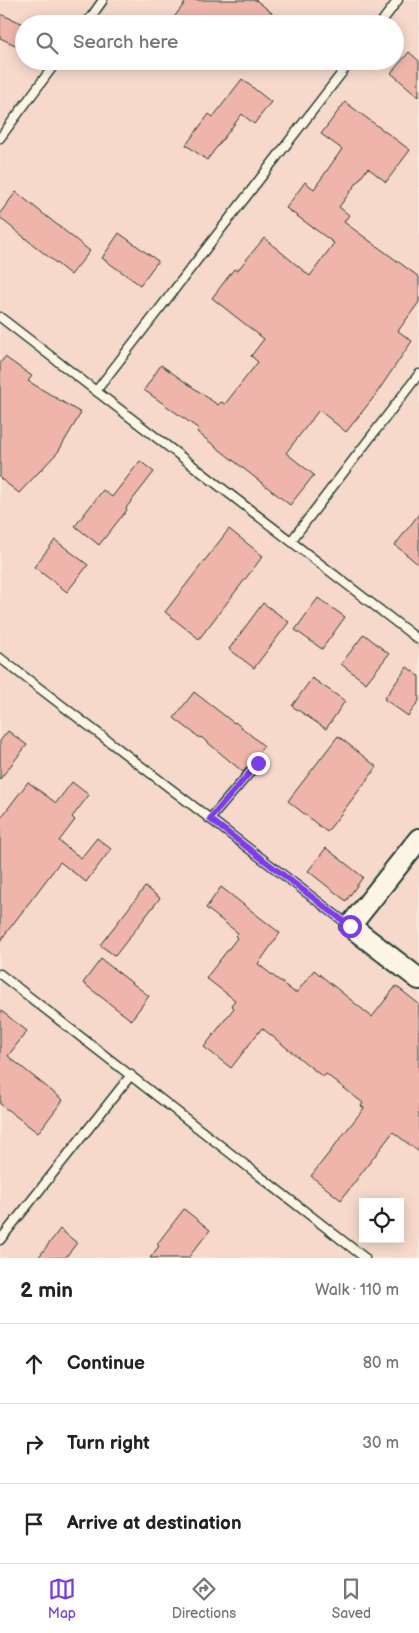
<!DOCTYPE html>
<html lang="en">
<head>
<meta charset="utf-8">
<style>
  body { margin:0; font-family:"Balsamiq Sans",sans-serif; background:#f2f2f2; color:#222 }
  .controls { position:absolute; right:15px; bottom:15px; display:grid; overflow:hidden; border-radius:0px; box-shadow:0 2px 12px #0003 }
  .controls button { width:45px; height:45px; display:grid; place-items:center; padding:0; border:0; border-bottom:1px solid #e0e0e0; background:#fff; color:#222; font:25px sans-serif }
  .stop { position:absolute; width:15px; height:15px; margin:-11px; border:4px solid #7c3aed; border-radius:50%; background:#fff }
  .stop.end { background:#7c3aed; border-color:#fff; box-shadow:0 1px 5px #0008 }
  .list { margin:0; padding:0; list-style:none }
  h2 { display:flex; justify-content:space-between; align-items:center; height:65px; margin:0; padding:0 20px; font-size:21px }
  h2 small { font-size:16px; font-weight:400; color:#767676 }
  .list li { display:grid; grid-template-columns:32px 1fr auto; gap:15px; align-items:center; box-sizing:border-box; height:80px; padding:0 20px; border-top:1px solid #e0e0e0 }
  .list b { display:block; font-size:19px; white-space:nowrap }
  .list em { font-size:16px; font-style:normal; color:#767676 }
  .icon { flex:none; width:28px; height:28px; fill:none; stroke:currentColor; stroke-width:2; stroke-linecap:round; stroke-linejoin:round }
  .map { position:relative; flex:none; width:419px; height:1258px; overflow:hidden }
  .search { position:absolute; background:#fff; box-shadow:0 2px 12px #0003; left:15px; right:15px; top:15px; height:55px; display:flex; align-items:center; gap:12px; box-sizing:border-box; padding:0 18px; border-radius:28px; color:#767676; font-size:19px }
  .sheet { height:305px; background:#fff }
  nav { display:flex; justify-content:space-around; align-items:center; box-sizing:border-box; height:70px; border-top:1px solid #e0e0e0; background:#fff; font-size:14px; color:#767676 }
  nav a { display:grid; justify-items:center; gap:2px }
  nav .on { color:#7c3aed }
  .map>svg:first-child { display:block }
  .built { fill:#f6d9cb; fill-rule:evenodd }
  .building { fill:#efb5ab; stroke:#1f3d34 }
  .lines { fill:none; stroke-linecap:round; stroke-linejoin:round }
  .service-casing { stroke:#1f3d34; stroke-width:11 }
  .tertiary-casing { stroke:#1f3d34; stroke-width:24 }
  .service { stroke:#fcf5e5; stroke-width:8 }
  .tertiary { stroke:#fcf5e5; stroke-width:20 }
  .route { stroke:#7c3aed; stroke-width:6 }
</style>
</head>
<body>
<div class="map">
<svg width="419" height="1258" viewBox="0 0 419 1258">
  <rect width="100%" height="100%" fill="#f9e8d9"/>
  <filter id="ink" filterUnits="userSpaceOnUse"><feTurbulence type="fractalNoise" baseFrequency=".02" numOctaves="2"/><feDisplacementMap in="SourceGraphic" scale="10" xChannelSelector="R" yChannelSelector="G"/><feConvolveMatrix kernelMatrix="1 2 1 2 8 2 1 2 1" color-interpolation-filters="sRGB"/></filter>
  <g filter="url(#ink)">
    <path class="built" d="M 0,0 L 419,0 L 419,1258 L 0,1258 ZM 24,24 L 395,24 L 395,61 L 24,61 ZM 363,1202 L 400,1202 L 400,1239 L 363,1239 Z"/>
    <g class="building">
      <polygon points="187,0 256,0 272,13 264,24 169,24"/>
      <polygon points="0,14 24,24 24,49 0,38"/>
      <polygon points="409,52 419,61 419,97 391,73"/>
      <polygon points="242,79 271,102 254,124 242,114 207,160 186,145 209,114 213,117"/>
      <polygon points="345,102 410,150 386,182 368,168 339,207 349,215 344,222 419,277 419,302 398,331 412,341 374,397 346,432 319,410 286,453 314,475 290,505 197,432 199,429 144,390 161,365 218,405 221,402 225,404 258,362 251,356 264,339 212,298 234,269 237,271 264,238 310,276 334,243 286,208 305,182 314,189 342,149 321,134"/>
      <polygon points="16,192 90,251 71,275 0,218 0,213"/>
      <polygon points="119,233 158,261 140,285 102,258"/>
      <polygon points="5,357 32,376 28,381 81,413 58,452 19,493 0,478 0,363"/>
      <polygon points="140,461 154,472 126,508 127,510 99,545 75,526 103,490 112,497"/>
      <polygon points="419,514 419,565 395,545"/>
      <polygon points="229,529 263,556 199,639 165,612"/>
      <polygon points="55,540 88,565 67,592 34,567"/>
      <polygon points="318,598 345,617 322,649 295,630"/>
      <polygon points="263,603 289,622 254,668 229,649"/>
      <polygon points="364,634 389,654 366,683 341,664"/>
      <polygon points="407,667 419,676 419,701 408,716 384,699"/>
      <polygon points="312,678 345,701 326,729 292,706"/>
      <polygon points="194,692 234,723 235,722 264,746 243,772 201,737 200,738 174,718"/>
      <polygon points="8,731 27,745 0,779 0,741"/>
      <polygon points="338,736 377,767 327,832 288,801"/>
      <polygon points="28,782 56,803 72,782 89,795 72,817 75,820 59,841 81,858 97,838 111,849 86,882 60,862 0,941 0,819"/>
      <polygon points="326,848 363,877 346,901 308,871"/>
      <polygon points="145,887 160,898 115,956 100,945"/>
      <polygon points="221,887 280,933 258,964 294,992 297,992 314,970 372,1017 396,986 419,1004 419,1152 393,1132 341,1200 311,1176 364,1108 361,1106 363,1103 326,1074 323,1077 262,1028 231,1068 204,1047 234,1008 231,1005 235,1000 206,978 237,938 235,936 238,933 206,908"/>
      <polygon points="101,959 149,996 131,1020 83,983"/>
      <polygon points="0,1010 27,1031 8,1056 63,1100 38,1133 0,1104"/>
      <polygon points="184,1209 210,1230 188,1258 150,1258 159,1246 157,1244"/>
      <polygon points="60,1229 77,1243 65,1258 38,1258"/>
    </g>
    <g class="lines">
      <g class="service-casing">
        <g id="service">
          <polyline points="86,24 103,0"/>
          <polyline points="380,24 398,0"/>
          <polyline points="0,138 57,61"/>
          <polyline points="0,317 419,640"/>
          <polyline points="96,391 351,61"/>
          <polyline points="291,541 419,374"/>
          <polyline points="0,658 350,926"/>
          <polyline points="210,819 258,763"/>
          <polyline points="0,974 365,1258"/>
          <polyline points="0,1240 131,1075"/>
        </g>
      </g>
      <g class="tertiary-casing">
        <polyline id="tertiary" points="419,839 350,926 419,979"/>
      </g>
      <use href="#service" class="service"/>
      <use href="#tertiary" class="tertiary"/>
    </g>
  </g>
  <g class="lines" filter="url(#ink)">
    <polyline class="route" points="258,763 210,819 350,926"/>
  </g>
</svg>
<div class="controls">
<button><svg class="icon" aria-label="locate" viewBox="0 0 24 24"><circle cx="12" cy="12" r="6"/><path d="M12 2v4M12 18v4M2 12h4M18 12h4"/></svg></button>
</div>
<div class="stop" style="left:350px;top:926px"></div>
<div class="stop end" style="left:258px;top:763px"></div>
<div class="search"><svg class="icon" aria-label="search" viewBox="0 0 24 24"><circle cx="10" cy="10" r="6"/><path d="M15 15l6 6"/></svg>Search here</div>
</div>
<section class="sheet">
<h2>2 min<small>Walk · 110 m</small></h2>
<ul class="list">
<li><svg class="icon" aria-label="ahead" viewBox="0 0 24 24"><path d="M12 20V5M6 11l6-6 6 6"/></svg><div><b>Continue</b></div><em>80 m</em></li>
<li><svg class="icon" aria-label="right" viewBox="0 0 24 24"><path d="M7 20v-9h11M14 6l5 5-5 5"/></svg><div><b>Turn right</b></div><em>30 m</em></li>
<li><svg class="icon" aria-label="arrive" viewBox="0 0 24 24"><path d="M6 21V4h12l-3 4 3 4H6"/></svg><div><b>Arrive at destination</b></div></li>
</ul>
</section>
<nav>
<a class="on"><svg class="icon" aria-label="map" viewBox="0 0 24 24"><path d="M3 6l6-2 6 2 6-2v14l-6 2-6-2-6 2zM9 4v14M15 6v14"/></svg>Map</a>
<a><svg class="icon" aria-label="directions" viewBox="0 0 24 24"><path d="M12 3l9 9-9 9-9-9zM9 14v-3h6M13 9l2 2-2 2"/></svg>Directions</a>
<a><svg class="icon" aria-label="saved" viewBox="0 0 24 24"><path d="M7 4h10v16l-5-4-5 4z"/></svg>Saved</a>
</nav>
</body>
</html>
